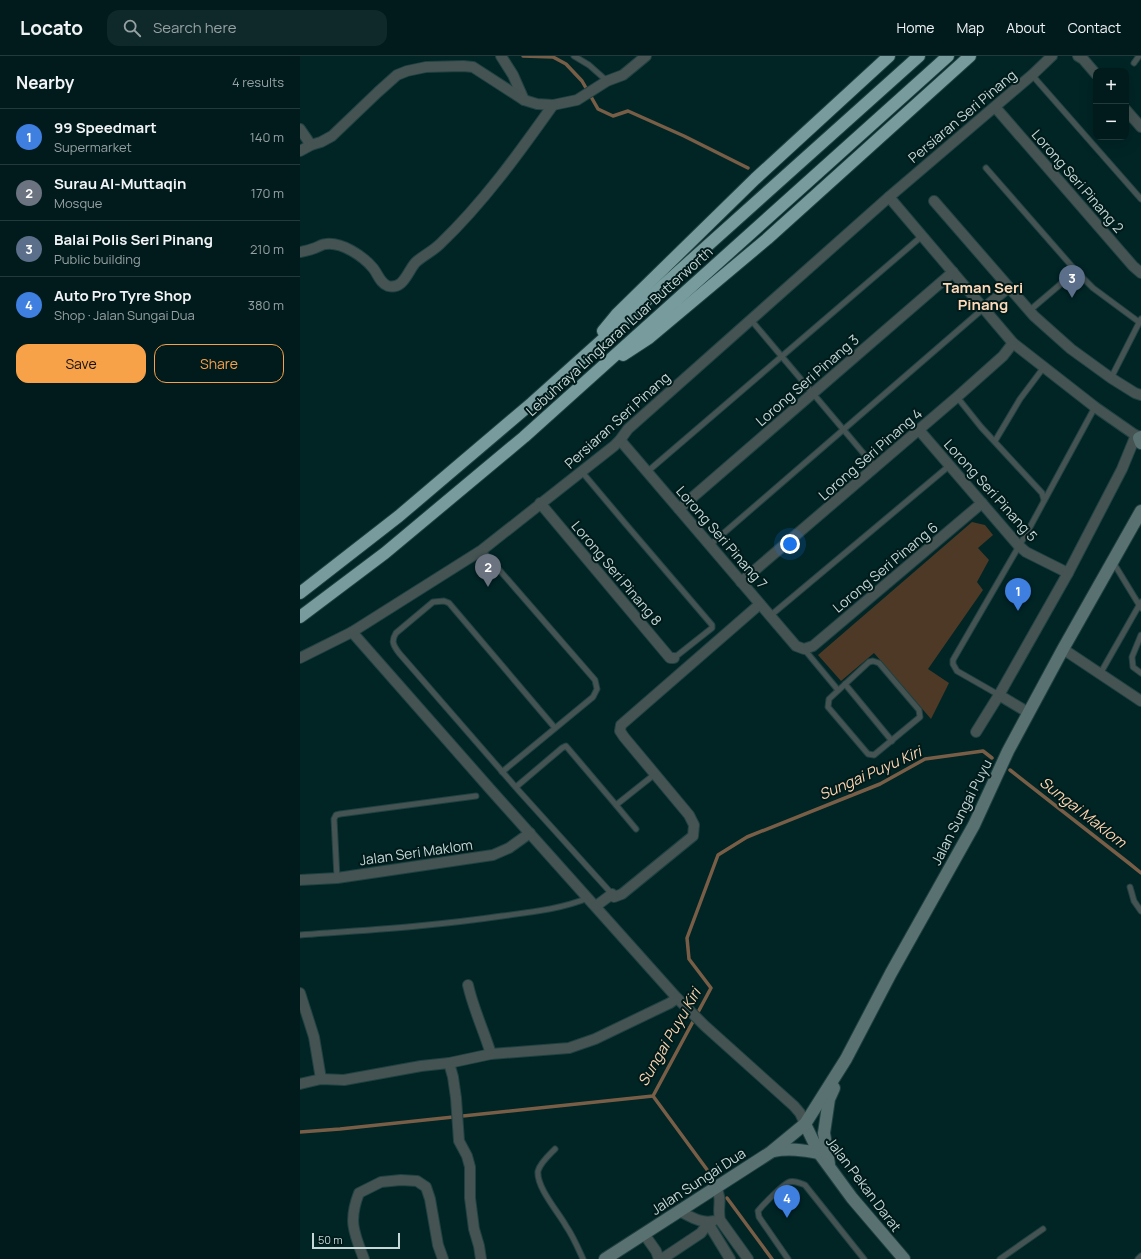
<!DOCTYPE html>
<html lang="en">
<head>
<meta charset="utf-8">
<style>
  body { margin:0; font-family:Manrope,sans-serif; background:#0f2829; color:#f1f3f6 }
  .controls { position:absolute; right:12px; top:12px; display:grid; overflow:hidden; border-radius:8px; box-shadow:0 4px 16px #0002 }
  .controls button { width:36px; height:36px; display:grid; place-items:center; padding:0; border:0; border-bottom:1px solid #23393b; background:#011b1c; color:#f1f3f6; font:20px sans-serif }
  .scale { position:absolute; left:12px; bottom:10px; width:88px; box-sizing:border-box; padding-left:4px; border:2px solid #c5d7d7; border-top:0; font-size:11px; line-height:14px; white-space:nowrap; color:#c5d7d7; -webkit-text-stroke:3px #011a1a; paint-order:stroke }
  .you { position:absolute; left:490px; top:488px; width:14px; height:14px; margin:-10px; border:3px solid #fff; border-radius:50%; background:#1a73e8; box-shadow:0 0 0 6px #1a73e833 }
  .badge { display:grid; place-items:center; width:26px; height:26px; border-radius:50%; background:#f7a148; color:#fff; font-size:13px; font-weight:700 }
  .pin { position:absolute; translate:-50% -33px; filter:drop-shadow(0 1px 2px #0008) }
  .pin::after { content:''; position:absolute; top:21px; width:14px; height:12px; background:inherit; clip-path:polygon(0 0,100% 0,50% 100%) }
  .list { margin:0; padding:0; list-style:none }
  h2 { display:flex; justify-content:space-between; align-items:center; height:52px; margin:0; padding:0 16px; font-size:17px }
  h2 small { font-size:13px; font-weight:400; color:#96a1a3 }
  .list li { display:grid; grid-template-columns:26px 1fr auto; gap:12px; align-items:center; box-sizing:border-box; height:56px; padding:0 16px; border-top:1px solid #23393b }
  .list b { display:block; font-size:15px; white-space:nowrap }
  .list p { margin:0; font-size:13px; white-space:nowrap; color:#96a1a3 }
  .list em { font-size:13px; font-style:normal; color:#96a1a3 }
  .actions { display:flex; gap:8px; padding:12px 16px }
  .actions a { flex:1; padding:9px 0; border:1px solid #f7a148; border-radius:12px; text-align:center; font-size:14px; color:#f7a148 }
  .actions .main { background:#f7a148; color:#111 }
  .icon { flex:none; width:22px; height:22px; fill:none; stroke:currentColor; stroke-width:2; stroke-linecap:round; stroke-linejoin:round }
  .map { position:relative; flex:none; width:841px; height:1203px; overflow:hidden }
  header { display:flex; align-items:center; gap:24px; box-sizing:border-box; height:56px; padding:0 20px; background:#011b1c; border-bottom:1px solid #23393b }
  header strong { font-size:19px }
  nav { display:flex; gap:22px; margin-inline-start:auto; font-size:14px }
  .search { width:280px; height:36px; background:#0f2829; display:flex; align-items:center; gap:10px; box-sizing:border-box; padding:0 14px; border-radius:12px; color:#96a1a3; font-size:15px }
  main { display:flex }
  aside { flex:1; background:#011b1c }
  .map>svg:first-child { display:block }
  .green { fill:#4d3926 }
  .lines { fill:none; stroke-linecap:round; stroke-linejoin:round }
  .stream { stroke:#785e46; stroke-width:3.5 }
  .lane-casing { stroke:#204141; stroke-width:7 }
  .street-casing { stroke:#204141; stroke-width:12 }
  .secondary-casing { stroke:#204141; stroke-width:14 }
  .highway-casing { stroke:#204141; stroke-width:14 }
  .lane { stroke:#455353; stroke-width:5 }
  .street { stroke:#455353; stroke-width:10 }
  .secondary { stroke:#5a7171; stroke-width:12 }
  .highway { stroke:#789c9d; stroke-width:12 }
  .labels { text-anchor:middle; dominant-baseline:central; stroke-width:4; stroke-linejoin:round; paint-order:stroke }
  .street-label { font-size:14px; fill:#c5d7d7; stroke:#011a1a }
  .neighbourhood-label { font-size:15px; font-weight:bold; fill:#ffdab9; stroke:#011a1a }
  .water-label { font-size:15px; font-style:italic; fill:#fcd5b1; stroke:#011a1a }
</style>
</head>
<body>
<header>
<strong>Locato</strong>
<div class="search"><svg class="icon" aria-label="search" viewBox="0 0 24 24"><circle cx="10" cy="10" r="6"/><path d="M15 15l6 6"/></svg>Search here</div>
<nav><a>Home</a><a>Map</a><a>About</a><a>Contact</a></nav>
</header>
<main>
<aside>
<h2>Nearby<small>4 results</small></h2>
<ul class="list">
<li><span class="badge" style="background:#3f7fe0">1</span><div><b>99 Speedmart</b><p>Supermarket</p></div><em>140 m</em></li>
<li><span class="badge" style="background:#6b7280">2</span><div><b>Surau Al-Muttaqin</b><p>Mosque</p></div><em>170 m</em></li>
<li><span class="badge" style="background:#5c6f8a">3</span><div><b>Balai Polis Seri Pinang</b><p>Public building</p></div><em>210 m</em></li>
<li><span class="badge" style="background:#3f7fe0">4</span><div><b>Auto Pro Tyre Shop</b><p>Shop · Jalan Sungai Dua</p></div><em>380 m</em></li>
</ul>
<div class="actions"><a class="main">Save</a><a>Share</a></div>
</aside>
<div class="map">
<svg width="841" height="1203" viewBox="0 0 841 1203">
  <rect width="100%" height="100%" fill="#012425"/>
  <polygon class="green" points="672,466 685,469 693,479 678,492 689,504 677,526 683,534 628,613 649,627 631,663 574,597 541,625 518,599"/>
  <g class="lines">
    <g class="stream">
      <polyline points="223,0 253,1 266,8 282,25 298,53 313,60 328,55 384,80 448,112"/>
      <polyline points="710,714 830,808 841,817"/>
      <polyline points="353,1040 408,1115"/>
      <polyline points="0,1076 40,1073 353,1040 411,932 389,903 387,882 418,799 447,781 580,728 625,703 683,695 692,702"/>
      <polyline points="427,1142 472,1203"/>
    </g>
    <g class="lane-casing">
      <g id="lane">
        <polyline points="274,0 289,9 307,25"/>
        <polyline points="834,7 839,0"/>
        <polyline points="732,19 841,143"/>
        <polyline points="686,112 776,215 793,232 839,266"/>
        <polyline points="729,255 776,215"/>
        <polyline points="451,264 575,411"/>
        <polyline points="811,322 841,263"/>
        <polyline points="657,341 681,371 742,437 744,444"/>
        <polyline points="695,385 720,343 744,311"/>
        <polyline points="282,416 324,466 412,569 412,572 374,602"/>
        <polyline points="347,416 622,180"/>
        <polyline points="410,489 684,252"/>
        <polyline points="182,494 295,624 297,633 293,641 202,716"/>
        <polyline points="813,506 841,552"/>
        <polyline points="470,560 649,410"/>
        <polyline points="841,579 832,601 833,611 841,617"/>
        <polyline points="504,593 538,634"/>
        <polygon points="573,605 579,607 619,654 620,661 574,699 568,698 528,651 529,643 569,606"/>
        <polyline points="800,618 841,546"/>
        <polyline points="545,628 592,685"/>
        <polyline points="699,639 657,615 653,608 653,604 730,471 795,351"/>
        <path d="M 255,672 L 149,547 L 144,545 L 133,546 L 96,577 C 91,585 93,589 99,597 L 219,735 L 312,838"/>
        <polyline points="216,731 262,692 266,690 316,749"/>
        <polyline points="336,773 316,749 355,718"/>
        <polyline points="37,822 34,763 36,759 40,758 176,740"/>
        <polyline points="830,831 834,845 841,855"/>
        <path d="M 0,879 C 68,874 135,870 202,860 C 232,856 261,853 288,842"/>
        <path d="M 255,1093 C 249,1099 240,1107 238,1115 C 236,1131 259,1157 266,1170 C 273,1180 278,1192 283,1203"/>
        <path d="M 488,1203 L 459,1161 L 458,1155 C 462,1150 483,1128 489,1126 C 494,1124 500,1127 505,1129 L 564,1203"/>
        <polyline points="700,1203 743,1173"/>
        <polyline points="838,1203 841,1200"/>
      </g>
    </g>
    <g class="street-casing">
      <g id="street">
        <polyline points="201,0 213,19 224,44"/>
        <polyline points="778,0 783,3 796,18"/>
        <polyline points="695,51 833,210 841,217"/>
        <polyline points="826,54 841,71"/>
        <polyline points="0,73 11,89"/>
        <polyline points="0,95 11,89 21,86 32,80 78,36 97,19 107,15 126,11 163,10 173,11 224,44 237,48 253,49 277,44 307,25 323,19 346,0"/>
        <polyline points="589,141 713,287 795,351 841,383"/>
        <polyline points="634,145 734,260 771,293 811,322 835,337 841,339"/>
        <path d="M 0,196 C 5,195 10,194 15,192 C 18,191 22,188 26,188 C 42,186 63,200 73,212 C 78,218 80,227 88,230 C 104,234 108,214 116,206 C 124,199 133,195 140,188 C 183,147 219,97 253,49"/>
        <polyline points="684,252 708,232"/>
        <polyline points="619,374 718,489 726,496 768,517"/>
        <polyline points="320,384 496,590 504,593 513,590 682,447"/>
        <polyline points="240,447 370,602 374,602"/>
        <polyline points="379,453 653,216"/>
        <polyline points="441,526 657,341 703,300 713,287"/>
        <polyline points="52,576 191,734 377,942 405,970 494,1050 500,1057 505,1068"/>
        <polyline points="763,593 841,645"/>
        <polyline points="0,602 52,576 182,494 314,390 320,384 328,373 589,141 732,19 752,0"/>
        <polyline points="699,639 729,657"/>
        <polyline points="676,676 699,639 768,517 822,413 836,379"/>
        <polyline points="0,824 37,822 193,799 209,792 230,777"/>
        <polyline points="296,850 312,838 314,841 322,838 393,780 394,769 389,759 324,681 320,675 321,669 460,548"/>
        <path d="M 168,929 C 173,952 184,975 191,998"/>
        <polyline points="0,937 14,981 21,1023"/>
        <polyline points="149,1007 153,1021 156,1042 159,1085 167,1100 170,1111 170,1142 174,1173 179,1190 181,1203"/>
        <polyline points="0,1028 21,1023 44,1024 121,1010 149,1007 191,998 269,992 295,983 370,947 377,942"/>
        <path d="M 416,1132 C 423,1144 417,1151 420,1164 L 448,1203"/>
        <path d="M 379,1155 C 390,1160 401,1168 413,1165"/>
        <polyline points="344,1178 356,1195 359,1203"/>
        <path d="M 64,1203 C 54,1177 48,1165 59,1137 L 81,1126 L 101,1124 L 117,1125 L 126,1131 L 130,1143 L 138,1189 L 143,1203"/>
        <polyline points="362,1203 401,1177 408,1167 430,1203"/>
      </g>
    </g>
    <g class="secondary-casing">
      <g id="secondary">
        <polyline points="841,381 839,382 841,387"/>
        <polyline points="505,1068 519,1097 552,1142 604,1203"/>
        <path d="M 473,1095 C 489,1092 503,1094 519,1097"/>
        <polyline points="529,1108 524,1077 529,1043 534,1032"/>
        <polyline points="305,1203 471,1096 505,1068 546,1003 591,917 674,769 708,695 763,593 841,455"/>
      </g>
    </g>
    <g class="highway-casing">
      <g id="highway">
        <polyline points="303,275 317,258 455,123 589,0"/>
        <polyline points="323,299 349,282 467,183 670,0"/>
        <polyline points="0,537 99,460 232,347 619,0"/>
        <polyline points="0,561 85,497 224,381 648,0"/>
      </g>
    </g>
    <use href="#lane" class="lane"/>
    <use href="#street" class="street"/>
    <use href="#secondary" class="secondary"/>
    <use href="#highway" class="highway"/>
  </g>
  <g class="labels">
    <g class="street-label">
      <text transform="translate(662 60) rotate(-40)">Persiaran Seri Pinang</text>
      <text transform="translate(778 125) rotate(49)">Lorong Seri Pinang 2</text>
      <text transform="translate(319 275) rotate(-42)">Lebuhraya Lingkaran Luar Butterworth</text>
      <text transform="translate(507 324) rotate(-41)">Lorong Seri Pinang 3</text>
      <text transform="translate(317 364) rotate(-42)">Persiaran Seri Pinang</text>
      <text transform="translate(570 398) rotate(-41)">Lorong Seri Pinang 4</text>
      <text transform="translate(691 434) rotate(48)">Lorong Seri Pinang 5</text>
      <text transform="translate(422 481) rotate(49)">Lorong Seri Pinang 7</text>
      <text transform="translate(585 511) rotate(-40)">Lorong Seri Pinang 6</text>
      <text transform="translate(317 517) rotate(50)">Lorong Seri Pinang 8</text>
      <text transform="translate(661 756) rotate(-63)">Jalan Sungai Puyu</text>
      <text transform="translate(116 796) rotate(-8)">Jalan Seri Maklom</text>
      <text transform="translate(398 1125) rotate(-33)">Jalan Sungai Dua</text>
      <text transform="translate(564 1128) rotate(53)">Jalan Pekan Darat</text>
    </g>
    <g class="neighbourhood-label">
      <text x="683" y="231">Taman Seri<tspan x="683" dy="17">Pinang</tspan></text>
    </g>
    <g class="water-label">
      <text transform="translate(570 717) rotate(-24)">Sungai Puyu Kiri</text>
      <text transform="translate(783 756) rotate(38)">Sungai Maklom</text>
      <text transform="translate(369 981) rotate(-60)">Sungai Puyu Kiri</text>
    </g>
  </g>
</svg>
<div class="controls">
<button>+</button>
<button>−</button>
</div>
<div class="scale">50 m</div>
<div class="you"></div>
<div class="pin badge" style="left:718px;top:555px;background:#3f7fe0">1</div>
<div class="pin badge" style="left:188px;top:531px;background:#6b7280">2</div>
<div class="pin badge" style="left:772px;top:242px;background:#5c6f8a">3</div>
<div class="pin badge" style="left:487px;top:1162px;background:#3f7fe0">4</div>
</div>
</main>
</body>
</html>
